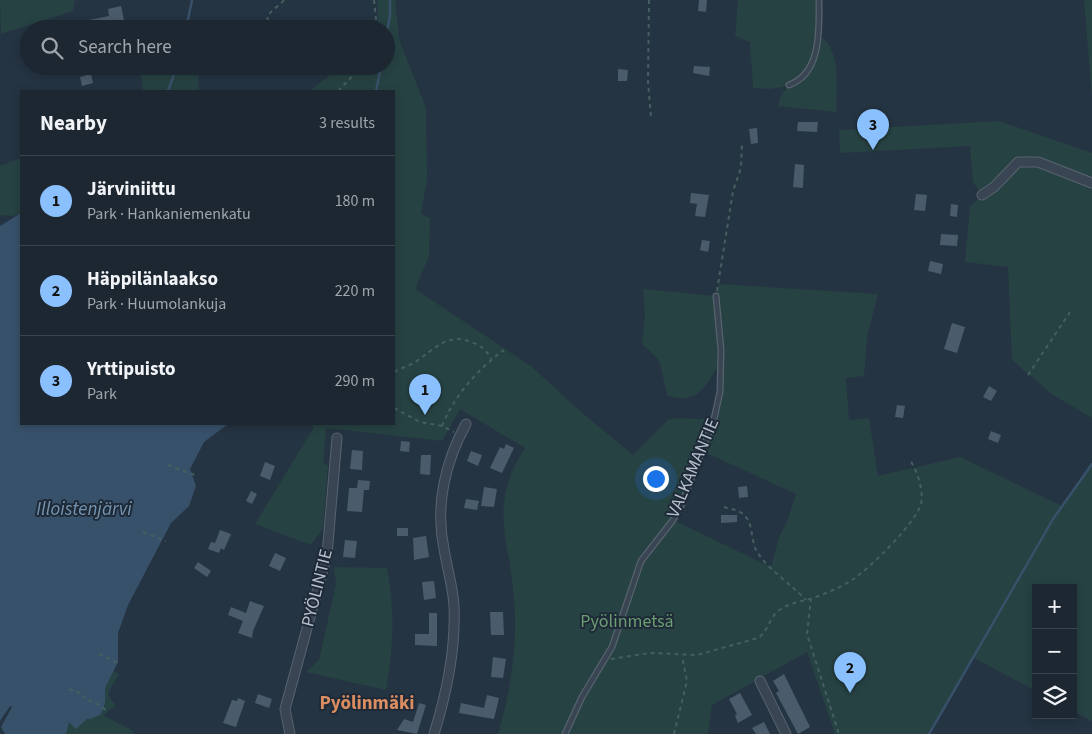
<!DOCTYPE html>
<html lang="en">
<head>
<meta charset="utf-8">
<style>
  body { margin:0; font-family:"Source Sans 3",sans-serif; background:#29333e; color:#f1f3f6 }
  .controls { position:absolute; right:15px; bottom:15px; display:grid; overflow:hidden; border-radius:0px; box-shadow:0 2px 8px #0003 }
  .controls button { width:45px; height:45px; display:grid; place-items:center; padding:0; border:0; border-bottom:1px solid #3a444d; background:#1c2732; color:#f1f3f6; font:25px sans-serif }
  .you { position:absolute; left:655px; top:478px; width:18px; height:18px; margin:-12px; border:4px solid #fff; border-radius:50%; background:#1a73e8; box-shadow:0 0 0 8px #1a73e833 }
  .badge { display:grid; place-items:center; width:32px; height:32px; border-radius:50%; background:#8ac0fd; color:#111; font-size:16px; font-weight:700 }
  .pin { position:absolute; translate:-50% -41px; filter:drop-shadow(0 1px 2px #0008) }
  .pin::after { content:''; position:absolute; top:26px; width:18px; height:15px; background:inherit; clip-path:polygon(0 0,100% 0,50% 100%) }
  .list { margin:0; padding:0; list-style:none }
  h2 { display:flex; justify-content:space-between; align-items:center; height:65px; margin:0; padding:0 20px; font-size:21px }
  h2 small { font-size:16px; font-weight:400; color:#a0a5ac }
  .list li { display:grid; grid-template-columns:32px 1fr auto; gap:15px; align-items:center; box-sizing:border-box; height:90px; padding:0 20px; border-top:1px solid #3a444d }
  .list b { display:block; font-size:19px; white-space:nowrap }
  .list p { margin:0; font-size:16px; white-space:nowrap; color:#a0a5ac }
  .list em { font-size:16px; font-style:normal; color:#a0a5ac }
  .icon { flex:none; width:28px; height:28px; fill:none; stroke:currentColor; stroke-width:2; stroke-linecap:round; stroke-linejoin:round }
  .map { position:relative; flex:none; width:1092px; height:734px; overflow:hidden }
  .search { position:absolute; background:#1c2732; box-shadow:0 2px 8px #0003; left:20px; top:20px; width:375px; height:55px; display:flex; align-items:center; gap:12px; box-sizing:border-box; padding:0 18px; border-radius:28px; color:#a0a5ac; font-size:19px }
  .panel { position:absolute; background:#1c2732; box-shadow:0 2px 8px #0003; left:20px; top:90px; width:375px; height:335px; border-radius:0px }
  .map>svg:first-child { display:block }
  .green { fill:#274243; fill-rule:evenodd }
  .water { fill:#38516a }
  .lines { fill:none; stroke-linecap:round; stroke-linejoin:round }
  .stream { stroke:#38516a; stroke-width:2.5 }
  .building { fill:#4a5b6c }
  .lane-casing { stroke:#57636f; stroke-width:7 }
  .street-casing { stroke:#57636f; stroke-width:11 }
  .path { stroke:#455f60; stroke-width:2; stroke-dasharray:4 4; stroke-linecap:butt }
  .lane { stroke:#394552; stroke-width:4.5 }
  .street { stroke:#394552; stroke-width:9 }
  .labels { text-anchor:middle; dominant-baseline:central; stroke-width:4; stroke-linejoin:round; paint-order:stroke }
  .street-label { font-size:18px; fill:#b6c0cc; stroke:#1e2a37 }
  .park-label { font-size:18px; fill:#6c9e73; stroke:#1e2a37 }
  .water-label { font-size:19px; font-style:italic; fill:#7594b1; stroke:#1e2a37 }
  .neighbourhood-label { font-size:19px; font-weight:bold; fill:#db8d62; stroke:#1e2a37 }
</style>
</head>
<body>
<div class="map">
<svg width="1092" height="734" viewBox="0 0 1092 734">
  <rect width="100%" height="100%" fill="#253442"/>
  <g class="green">
    <polygon points="0,0 75,0 73,11 1,34"/>
    <path d="M 377,0 L 395,0 L 399,39 L 426,108 L 427,179 L 421,214 L 430,218 L 429,256 L 415,289 L 532,367 L 580,411 L 633,455 L 668,420 C 678,417 689,419 699,419 C 725,420 719,381 720,363 C 706,384 699,407 667,395 L 661,367 L 657,358 L 642,344 L 645,315 L 643,289 L 716,296 L 719,284 L 878,294 L 867,337 L 864,376 L 846,378 L 849,420 L 869,418 L 878,476 L 960,457 L 1062,506 L 1092,464 L 1092,721 L 1073,711 L 1073,588 L 1036,588 L 1036,691 L 974,658 L 929,734 L 835,734 L 807,652 L 712,705 L 708,734 L 498,734 C 511,689 518,645 514,599 C 510,538 487,506 525,448 L 460,409 L 442,441 L 326,428 L 323,464 L 328,465 L 323,528 L 311,545 L 255,524 L 314,427 L 311,424 L 394,424 L 394,91 L 310,91 L 341,66 L 386,66 L 386,29 L 372,29 L 378,21 ZM 702,451 L 796,494 L 787,522 L 779,537 L 771,567 L 673,520 Z"/>
    <path d="M 738,0 L 819,0 L 819,35 C 843,52 835,84 837,112 L 778,106 L 780,97 L 788,86 L 770,89 L 753,88 L 750,42 L 735,36 Z"/>
    <polygon points="1084,0 1092,0 1092,97"/>
    <polygon points="181,21 197,22 197,29 163,29 177,25"/>
    <polygon points="140,66 198,66 199,91 143,91"/>
    <polygon points="999,121 1092,153 1092,418 1053,395 1012,360 1008,267 965,262 970,207 982,195 973,182 970,146 840,153 839,130"/>
    <polygon points="21,158 21,213 14,216 0,215 0,166"/>
    <path d="M 334,567 L 387,568 C 395,614 394,643 386,690 L 306,672 L 319,660 L 336,584 Z"/>
    <polygon points="113,671 119,674 108,693 110,699 115,704 114,708 109,710 104,716 132,730 133,734 5,734 1,727"/>
  </g>
  <polygon class="water" points="21,213 21,424 228,424 204,442 190,469 196,486 189,506 171,523 128,605 118,633 118,662 105,688 105,703 101,714 91,719 87,719 76,729 69,722 66,734 5,734 1,727 12,707 10,706 0,721 0,226"/>
  <g class="lines">
    <g class="stream">
      <polyline points="186,29 192,0"/>
      <polyline points="386,38 390,15 390,0"/>
      <polyline points="168,91 177,66"/>
      <polyline points="376,91 381,66"/>
      <polyline points="929,734 1053,519 1092,464"/>
    </g>
  </g>
  <g class="building">
    <polygon points="699,0 707,0 706,12 698,11"/>
    <polygon points="121,6 124,20 90,27 89,20 109,16 108,9"/>
    <polygon points="694,66 710,67 709,76 693,73"/>
    <polygon points="618,69 628,70 627,81 618,81"/>
    <polygon points="91,74 93,83 82,86 80,77"/>
    <polygon points="798,122 818,122 817,132 797,131"/>
    <polygon points="757,128 758,143 751,144 749,129"/>
    <polygon points="795,164 804,165 803,188 793,187"/>
    <polygon points="691,193 709,195 705,217 695,216 697,204 690,203"/>
    <polygon points="916,194 927,195 925,211 914,210"/>
    <polygon points="951,204 958,205 957,217 950,216"/>
    <polygon points="941,234 958,235 957,246 940,245"/>
    <polygon points="702,240 710,241 708,252 700,250"/>
    <polygon points="930,261 943,264 941,274 928,271"/>
    <polygon points="952,323 965,327 957,353 944,349"/>
    <polygon points="989,386 997,391 991,401 983,397"/>
    <polygon points="897,405 905,406 903,418 895,417"/>
    <polygon points="991,431 1001,435 998,443 988,439"/>
    <polygon points="401,441 410,442 409,452 400,451"/>
    <polygon points="506,444 514,448 502,473 490,468 500,447 504,449"/>
    <polygon points="352,450 363,451 362,470 350,469"/>
    <polygon points="471,451 482,455 478,466 467,461"/>
    <polygon points="421,455 431,455 430,475 420,474"/>
    <polygon points="265,462 275,466 270,480 260,476"/>
    <polygon points="358,480 370,481 369,490 364,490 362,512 347,511 349,488 357,488"/>
    <polygon points="747,486 748,497 739,498 738,487"/>
    <polygon points="484,487 497,489 494,507 481,506"/>
    <polygon points="251,491 257,494 252,504 246,501"/>
    <polygon points="466,499 479,501 477,510 464,508"/>
    <polygon points="721,515 737,515 737,522 721,523"/>
    <rect x="397" y="528" width="11" height="8"/>
    <polygon points="220,530 231,534 224,550 221,548 219,553 208,549 211,542 215,543"/>
    <polygon points="426,536 429,557 414,560 413,538"/>
    <polygon points="345,540 357,541 355,558 343,557"/>
    <polygon points="275,553 286,558 280,571 269,566"/>
    <polygon points="198,562 211,571 207,577 194,568"/>
    <polygon points="434,581 436,598 424,600 422,582"/>
    <polygon points="250,601 264,606 253,631 252,638 238,633 243,621 228,615 231,607 246,613"/>
    <polygon points="490,612 503,612 504,635 491,635"/>
    <polygon points="429,613 437,613 437,646 415,645 415,634 429,634"/>
    <polygon points="493,657 506,659 503,678 491,677"/>
    <polygon points="784,674 810,727 798,734 776,693 779,691 773,681"/>
    <polygon points="740,693 752,715 738,723 735,716 737,714 729,699"/>
    <polygon points="258,694 272,699 269,708 255,703"/>
    <polygon points="487,695 499,698 494,719 459,713 461,703 484,708"/>
    <polygon points="238,698 245,701 236,727 223,723 232,700 237,701"/>
    <polygon points="419,703 426,705 417,734 397,730 404,719 413,722"/>
    <polygon points="764,722 770,734 756,734 752,728"/>
  </g>
  <g class="lines">
    <g class="lane-casing">
      <g id="lane">
        <path d="M 789,85 C 822,73 819,29 819,0"/>
        <polyline points="565,734 582,697 612,647 641,561 673,520 681,506 714,419 720,392 721,350 716,296"/>
      </g>
    </g>
    <g class="street-casing">
      <g id="street">
        <polyline points="982,195 994,187 1018,162 1038,162 1092,183"/>
        <polyline points="760,681 786,734"/>
        <polyline points="290,734 285,709 327,555 337,438"/>
        <path d="M 434,734 C 447,692 456,650 454,606 C 453,587 447,568 444,549 C 435,506 445,462 466,424"/>
      </g>
    </g>
    <g class="path">
      <polyline points="374,0 377,29"/>
      <polyline points="649,0 648,82 651,117"/>
      <path d="M 270,29 C 262,12 275,11 284,0"/>
      <polyline points="338,91 362,66"/>
      <polyline points="717,291 733,191 741,168 742,144"/>
      <path d="M 394,372 C 401,368 409,366 415,362 C 434,350 447,332 471,342 C 480,345 487,350 491,359"/>
      <polyline points="1028,375 1070,312"/>
      <polyline points="394,408 420,422 442,426 454,432"/>
      <path d="M 442,426 C 454,396 478,369 504,350"/>
      <polyline points="168,465 195,475"/>
      <path d="M 724,507 C 731,509 740,510 745,516 C 753,524 751,540 756,550 C 764,566 792,585 806,600"/>
      <polyline points="143,532 166,541"/>
      <polyline points="811,598 807,634 839,734"/>
      <polyline points="99,654 120,664"/>
      <path d="M 611,659 L 650,653 L 697,655 L 758,638 C 769,631 769,616 781,609 C 789,604 797,602 806,600 C 821,596 839,588 852,580 C 869,569 916,523 921,504 C 924,490 917,471 910,460"/>
      <polyline points="69,689 83,694 83,697 101,706 108,712"/>
      <polyline points="674,734 687,681 682,656"/>
    </g>
    <use href="#lane" class="lane"/>
    <use href="#street" class="street"/>
  </g>
  <g class="labels">
    <g class="street-label">
      <text transform="translate(693 468) rotate(-67)">VALKAMANTIE</text>
      <text transform="translate(317 588) rotate(-76)">PYÖLINTIE</text>
    </g>
    <g class="park-label">
      <text x="627" y="621">Pyölinmetsä</text>
    </g>
    <g class="water-label">
      <text x="84" y="509">Illoistenjärvi</text>
    </g>
    <g class="neighbourhood-label">
      <text x="367" y="703">Pyölinmäki</text>
    </g>
  </g>
</svg>
<div class="controls">
<button>+</button>
<button>−</button>
<button><svg class="icon" aria-label="layers" viewBox="0 0 24 24"><path d="M12 4l9 5-9 5-9-5zM3 14l9 5 9-5"/></svg></button>
</div>
<div class="you"></div>
<div class="pin badge" style="left:425px;top:415px">1</div>
<div class="pin badge" style="left:850px;top:693px">2</div>
<div class="pin badge" style="left:873px;top:150px">3</div>
<div class="search"><svg class="icon" aria-label="search" viewBox="0 0 24 24"><circle cx="10" cy="10" r="6"/><path d="M15 15l6 6"/></svg>Search here</div>
<section class="panel">
<h2>Nearby<small>3 results</small></h2>
<ul class="list">
<li><span class="badge">1</span><div><b>Järviniittu</b><p>Park · Hankaniemenkatu</p></div><em>180 m</em></li>
<li><span class="badge">2</span><div><b>Häppilänlaakso</b><p>Park · Huumolankuja</p></div><em>220 m</em></li>
<li><span class="badge">3</span><div><b>Yrttipuisto</b><p>Park</p></div><em>290 m</em></li>
</ul>
</section>
</div>
</body>
</html>
